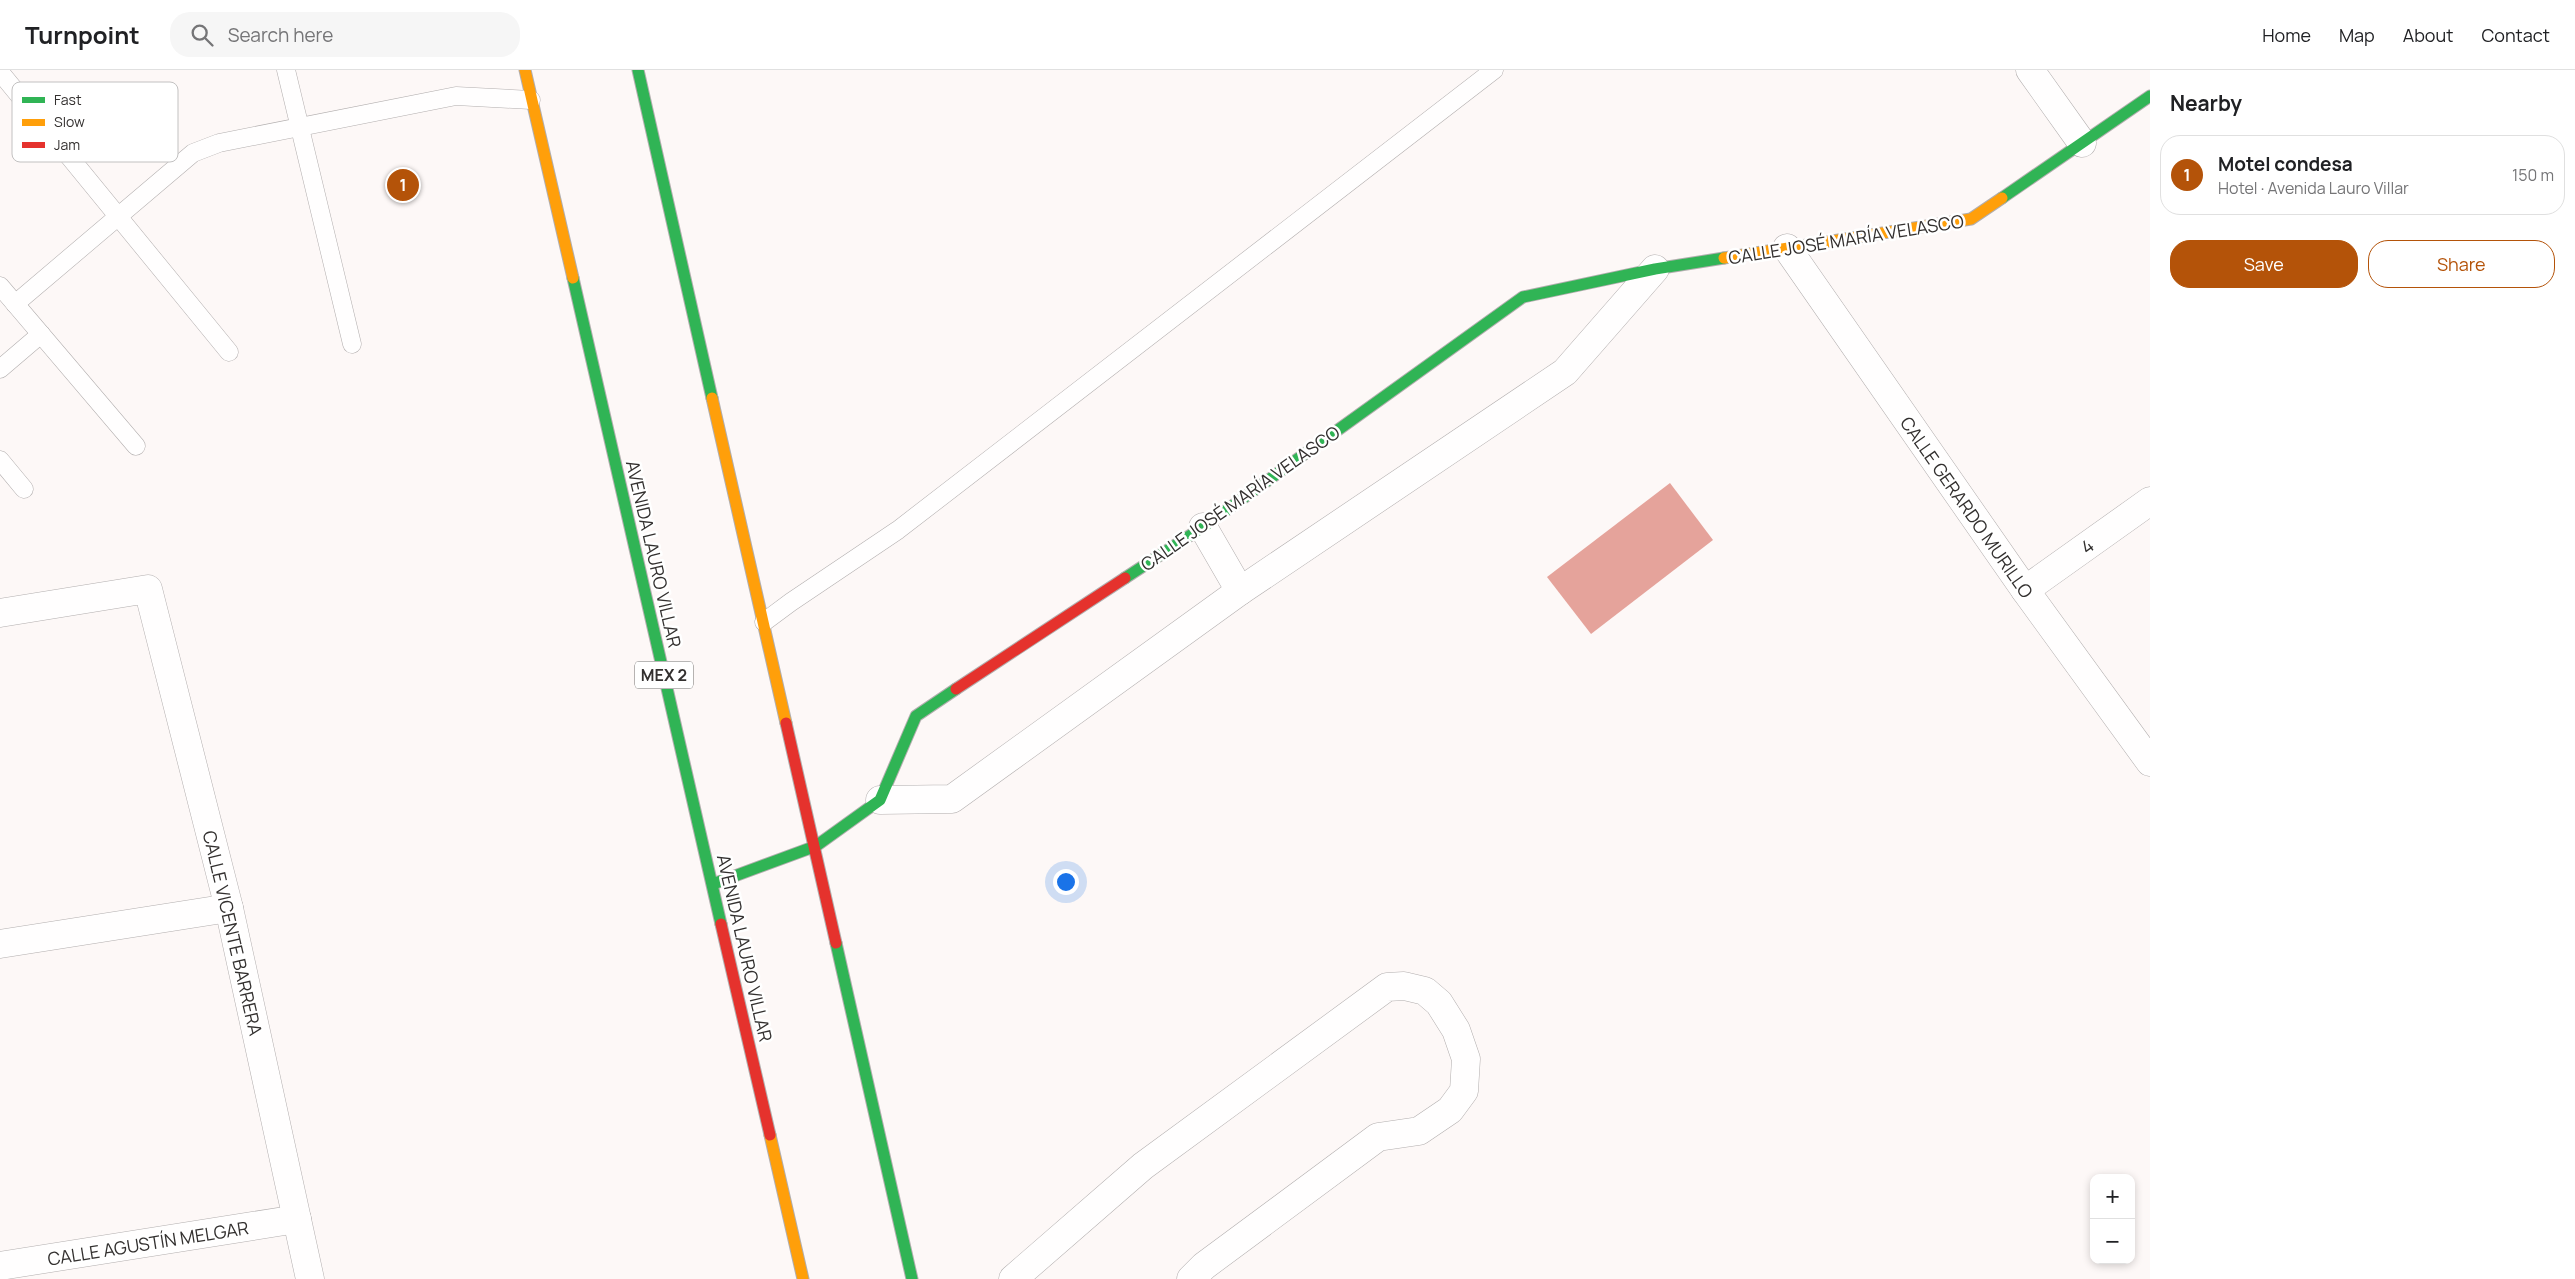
<!DOCTYPE html>
<html lang="en">
<head>
<meta charset="utf-8">
<style>
  body { margin:0; font-family:Manrope,sans-serif; background:#f6f6f6; color:#202124 }
  .controls { position:absolute; right:15px; bottom:15px; display:grid; overflow:hidden; border-radius:10px; box-shadow:0 2px 8px #0003 }
  .controls button { width:45px; height:45px; display:grid; place-items:center; padding:0; border:0; border-bottom:1px solid #e0e0e0; background:#fff; color:#202124; font:25px sans-serif }
  .you { position:absolute; left:1065px; top:811px; width:18px; height:18px; margin:-12px; border:4px solid #fff; border-radius:50%; background:#1a73e8; box-shadow:0 0 0 8px #1a73e833 }
  .badge { display:grid; place-items:center; width:32px; height:32px; border-radius:50%; background:#b45309; color:#fff; font-size:16px; font-weight:700 }
  .pin { position:absolute; translate:-50% -50%; border:2px solid #fff; box-shadow:0 1px 5px #0006 }
  .list { margin:0; padding:0; list-style:none }
  h2 { display:flex; justify-content:space-between; align-items:center; height:65px; margin:0; padding:0 20px; font-size:21px }
  h2 small { font-size:16px; font-weight:400; color:#757577 }
  .list li { display:grid; grid-template-columns:32px 1fr auto; gap:15px; align-items:center; box-sizing:border-box; height:80px; margin:0 10px 10px; padding:0 10px; border:1px solid #e0e0e0; border-radius:20px }
  .list b { display:block; font-size:19px; white-space:nowrap }
  .list p { margin:0; font-size:16px; white-space:nowrap; color:#757577 }
  .list em { font-size:16px; font-style:normal; color:#757577 }
  .actions { display:flex; gap:10px; padding:15px 20px }
  .actions a { flex:1; padding:11px 0; border:1px solid #b45309; border-radius:20px; text-align:center; font-size:18px; color:#b45309 }
  .actions .main { background:#b45309; color:#fff }
  .icon { flex:none; width:28px; height:28px; fill:none; stroke:currentColor; stroke-width:2; stroke-linecap:round; stroke-linejoin:round }
  .map { position:relative; flex:none; width:2150px; height:1209px; overflow:hidden }
  header { display:flex; align-items:center; gap:30px; box-sizing:border-box; height:70px; padding:0 25px; background:#fff; border-bottom:1px solid #e0e0e0 }
  header strong { font-size:24px }
  nav { display:flex; gap:28px; margin-inline-start:auto; font-size:18px }
  .search { width:350px; height:45px; background:#f6f6f6; display:flex; align-items:center; gap:12px; box-sizing:border-box; padding:0 18px; border-radius:20px; color:#757577; font-size:19px }
  main { display:flex }
  aside { flex:1; background:#fff }
  .map>svg:first-child { display:block }
  .water { fill:#e5a39b }
  .lines { fill:none; stroke-linecap:round; stroke-linejoin:round }
  .lane-casing { stroke:#b2aeae; stroke-width:19 }
  .street-casing { stroke:#b2aeae; stroke-width:29 }
  .fast-casing { stroke:#b2aeae; stroke-width:13 }
  .slow-casing { stroke:#b2aeae; stroke-width:13 }
  .jam-casing { stroke:#b2aeae; stroke-width:13 }
  .lane { stroke:#fffefe; stroke-width:18 }
  .street { stroke:#fffefe; stroke-width:28 }
  .fast { stroke:#30b455; stroke-width:11 }
  .slow { stroke:#ff9f0a; stroke-width:11 }
  .jam { stroke:#e5322d; stroke-width:11 }
  .labels { text-anchor:middle; dominant-baseline:central; stroke-width:5; stroke-linejoin:round; paint-order:stroke }
  .shield { fill:#fff; stroke:#706e6d; stroke-width:1 }
  .shield-label { font-size:16px; font-weight:bold; fill:#33302f }
  .street-label { font-size:18px; fill:#33302f; stroke:#fff }
  .key { fill:#fff; stroke:#c2c1c1; stroke-width:1 }
  .key-label { font-size:14px; fill:#33302f }
</style>
</head>
<body>
<header>
<strong>Turnpoint</strong>
<div class="search"><svg class="icon" aria-label="search" viewBox="0 0 24 24"><circle cx="10" cy="10" r="6"/><path d="M15 15l6 6"/></svg>Search here</div>
<nav><a>Home</a><a>Map</a><a>About</a><a>Contact</a></nav>
</header>
<main>
<div class="map">
<svg width="2150" height="1209" viewBox="0 0 2150 1209">
  <rect width="100%" height="100%" fill="#fdf8f7"/>
  <polygon class="water" points="1670,413 1713,470 1591,564 1547,507"/>
  <g class="lines">
    <g class="lane-casing">
      <g id="lane">
        <polyline points="286,0 352,274"/>
        <polyline points="0,2 229,282"/>
        <polyline points="0,216 136,376"/>
        <polyline points="15,234 193,83 219,73 456,26 531,30"/>
        <polyline points="0,299 41,264"/>
        <polyline points="0,390 24,419"/>
        <polyline points="764,552 791,532 898,460 1494,0"/>
      </g>
    </g>
    <g class="street-casing">
      <g id="street">
        <polyline points="2030,0 2082,73"/>
        <polyline points="1787,178 2025,520 2150,692"/>
        <polyline points="1203,457 1240,521"/>
        <polyline points="2025,520 2150,431"/>
        <polyline points="0,543 148,519 229,838 310,1209"/>
        <polyline points="880,730 952,729 1240,521 1565,302 1655,199"/>
        <polyline points="0,874 229,838"/>
        <polyline points="0,1196 297,1149"/>
        <polyline points="1013,1209 1143,1096 1387,917 1404,916 1425,921 1439,933 1456,960 1466,989 1464,1021 1450,1040 1419,1061 1378,1067 1204,1196 1191,1209"/>
      </g>
    </g>
    <g class="fast-casing">
      <g id="fast">
        <polyline points="638,0 712,328"/>
        <polyline points="2002,128 2150,26"/>
        <polyline points="573,208 721,854"/>
        <polyline points="1125,508 1203,457 1523,227 1655,199 1724,188"/>
        <polyline points="713,814 816,776 880,730 916,646 956,619"/>
        <polyline points="836,873 912,1209"/>
      </g>
    </g>
    <g class="slow-casing">
      <g id="slow">
        <polyline points="525,0 573,208"/>
        <polyline points="1724,188 1971,149 2002,128"/>
        <polyline points="712,328 786,653"/>
        <polyline points="770,1065 803,1209"/>
      </g>
    </g>
    <g class="jam-casing">
      <g id="jam">
        <polyline points="956,619 1125,508"/>
        <polyline points="786,653 836,873"/>
        <polyline points="721,854 770,1065"/>
      </g>
    </g>
    <use href="#lane" class="lane"/>
    <use href="#street" class="street"/>
    <use href="#fast" class="fast"/>
    <use href="#slow" class="slow"/>
    <use href="#jam" class="jam"/>
  </g>
  <g class="labels">
    <rect class="shield" x="635" y="591.5" width="58" height="27" rx="4"/>
    <g class="shield-label">
      <text x="664" y="605">MEX 2</text>
    </g>
    <g class="street-label">
      <text transform="translate(1846 169) rotate(-9)">CALLE JOSÉ MARÍA VELASCO</text>
      <text transform="translate(1240 428) rotate(-35)">CALLE JOSÉ MARÍA VELASCO</text>
      <text transform="translate(1967 437) rotate(55)">CALLE GERARDO MURILLO</text>
      <text transform="translate(2087 476) rotate(-36)">4</text>
      <text transform="translate(654 484) rotate(77)">AVENIDA LAURO VILLAR</text>
      <text transform="translate(233 863) rotate(77)">CALLE VICENTE BARRERA</text>
      <text transform="translate(745 878) rotate(77)">AVENIDA LAURO VILLAR</text>
      <text transform="translate(148 1173) rotate(-9)">CALLE AGUSTÍN MELGAR</text>
    </g>
  </g>
  <rect x="12" y="12" width="166" height="80" rx="8" class="key"/>
  <rect x="22" y="27" width="23" height="6" fill="#30b455"/>
  <rect x="22" y="49" width="23" height="7" fill="#ff9f0a"/>
  <rect x="22" y="72" width="23" height="6" fill="#e5322d"/>
  <g class="key-label">
    <text x="54" y="35">Fast</text>
    <text x="54" y="57">Slow</text>
    <text x="54" y="80">Jam</text>
  </g>
</svg>
<div class="controls">
<button>+</button>
<button>−</button>
</div>
<div class="you"></div>
<div class="pin badge" style="left:403px;top:115px">1</div>
</div>
<aside>
<h2>Nearby<small></small></h2>
<ul class="list">
<li><span class="badge">1</span><div><b>Motel condesa</b><p>Hotel · Avenida Lauro Villar</p></div><em>150 m</em></li>
</ul>
<div class="actions"><a class="main">Save</a><a>Share</a></div>
</aside>
</main>
</body>
</html>
